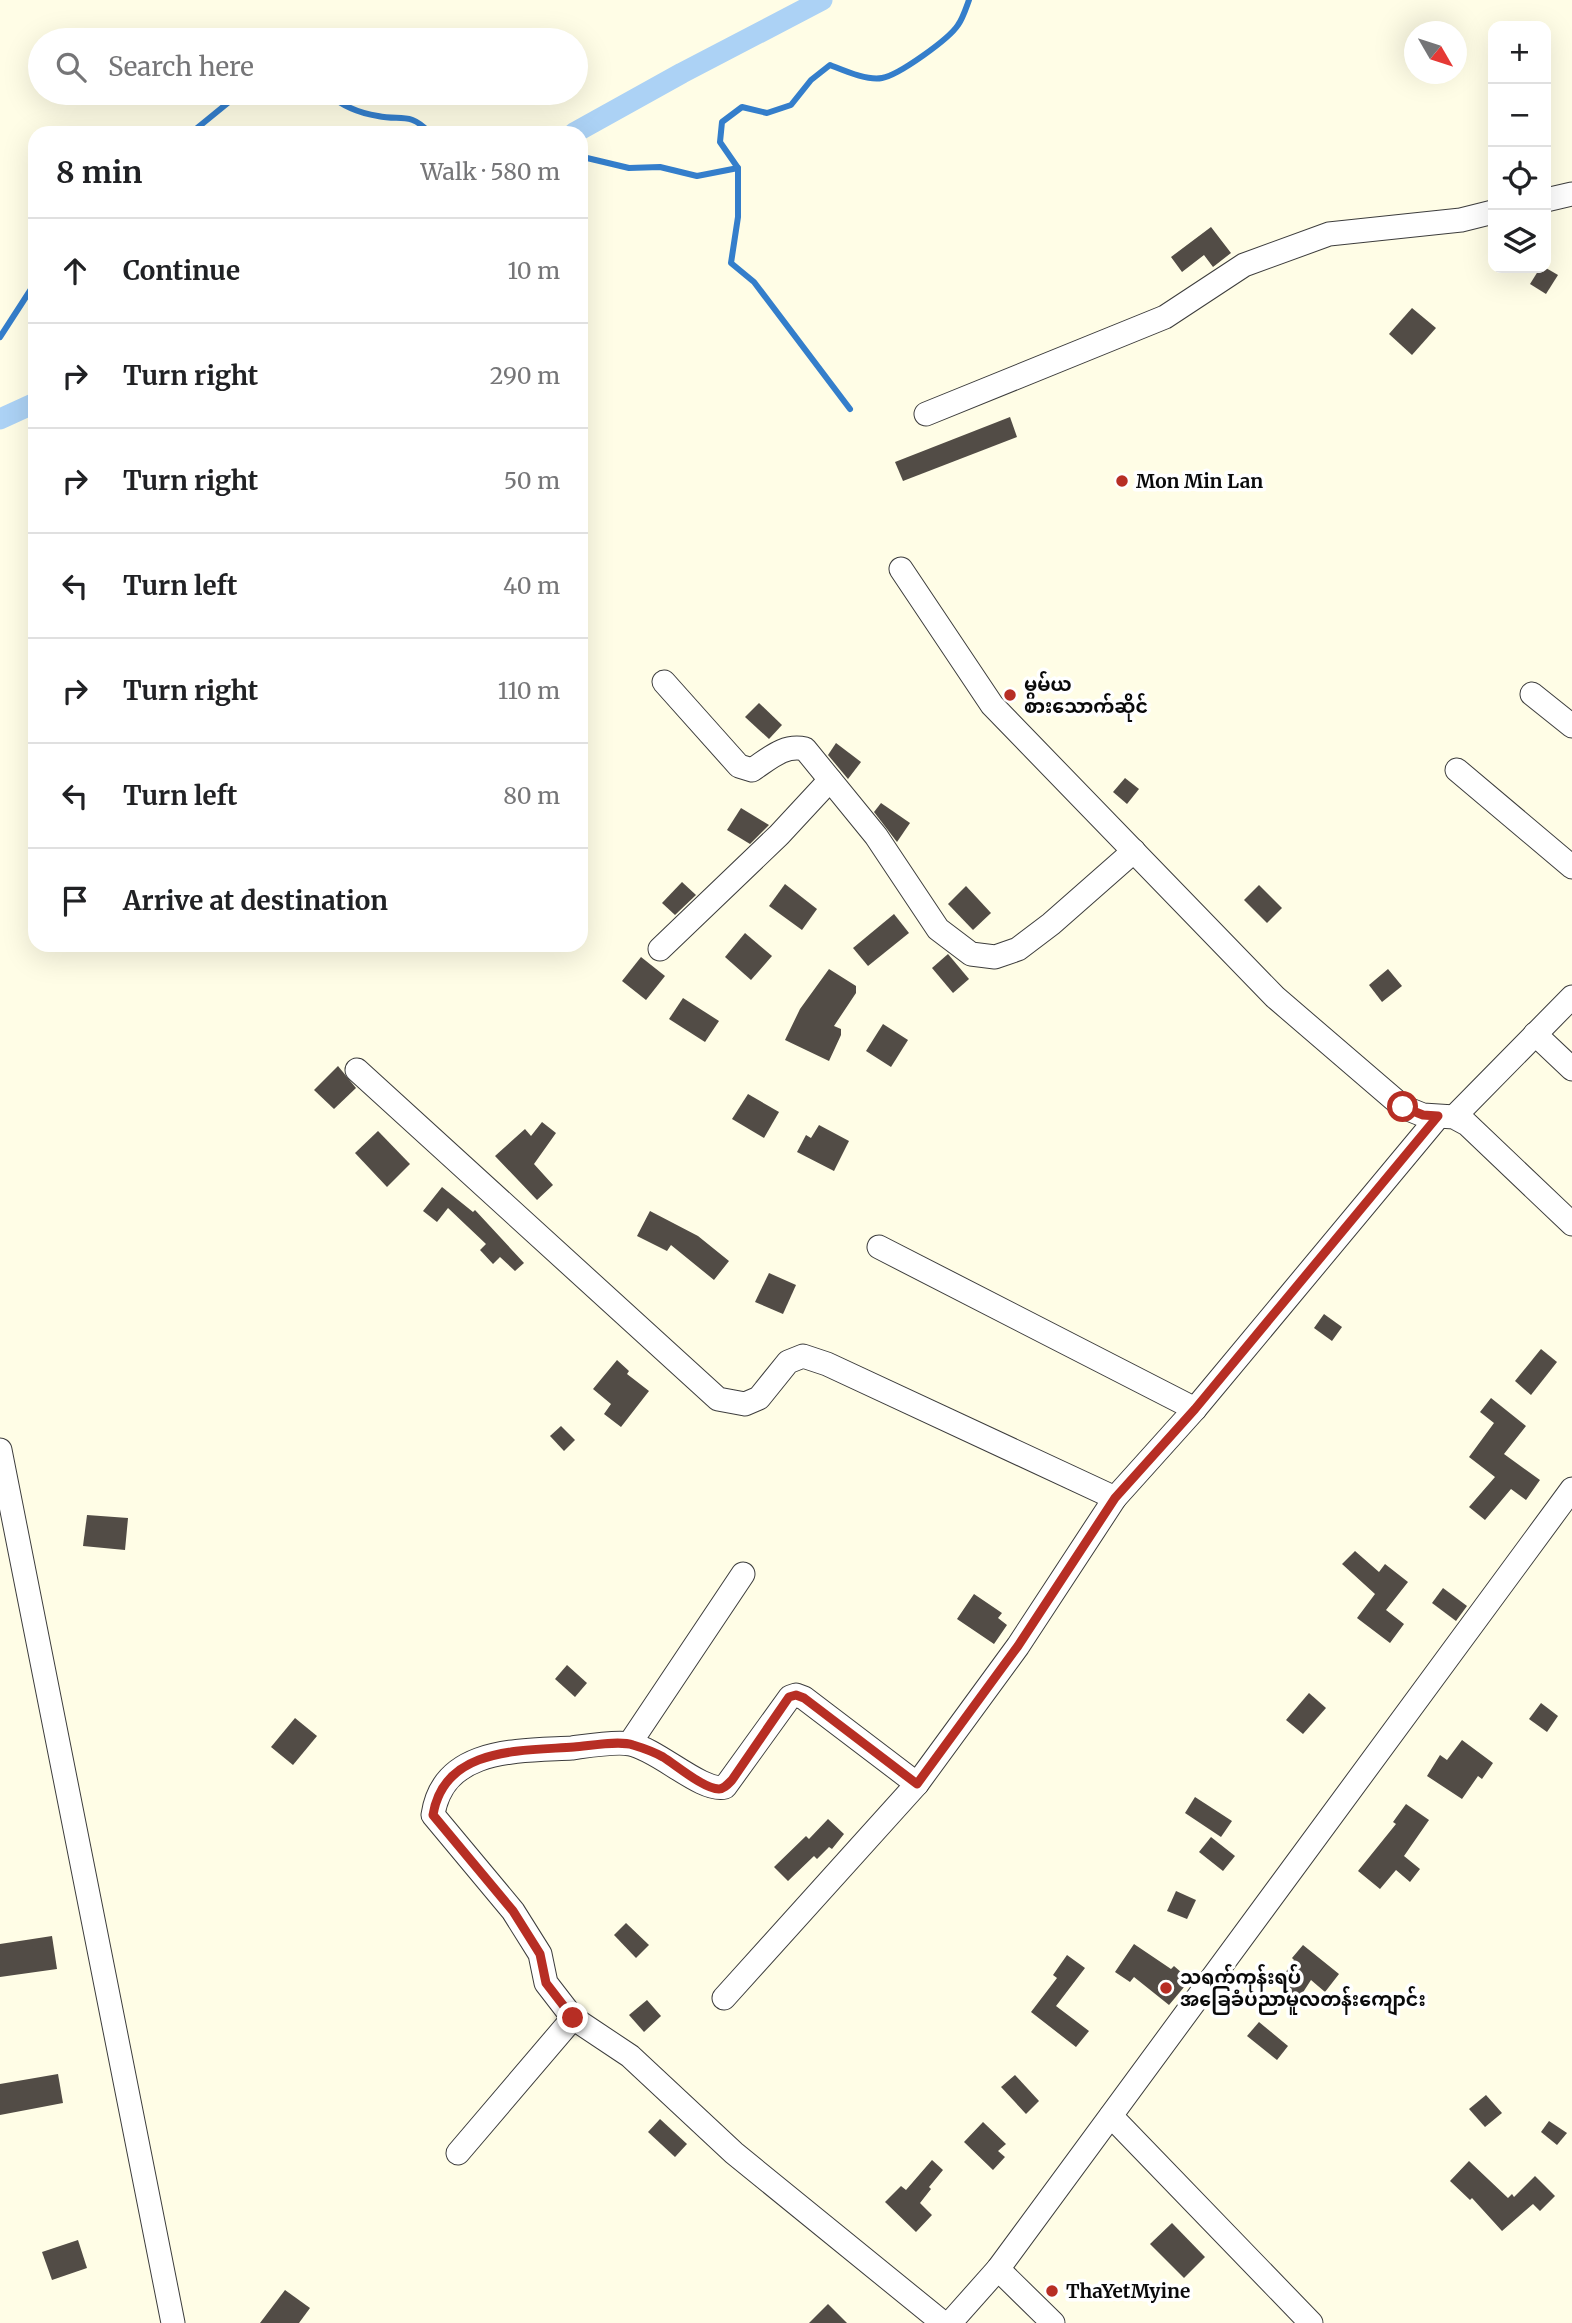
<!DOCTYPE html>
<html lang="en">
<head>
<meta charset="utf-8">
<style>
  body { margin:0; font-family:Merriweather,"Noto Sans Myanmar",serif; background:#f2f2f2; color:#202124 }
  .controls { position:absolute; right:21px; top:21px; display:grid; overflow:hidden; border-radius:14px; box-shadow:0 7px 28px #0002 }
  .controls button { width:63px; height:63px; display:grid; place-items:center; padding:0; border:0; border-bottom:2px solid #e0e0e0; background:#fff; color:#202124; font:35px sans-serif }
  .compass { position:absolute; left:1404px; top:21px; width:63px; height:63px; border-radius:50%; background:#fff; box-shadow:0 7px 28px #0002; rotate:129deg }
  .stop { position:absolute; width:21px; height:21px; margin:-16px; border:5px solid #b72e24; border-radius:50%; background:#fff }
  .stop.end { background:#b72e24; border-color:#fff; box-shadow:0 2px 7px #0008 }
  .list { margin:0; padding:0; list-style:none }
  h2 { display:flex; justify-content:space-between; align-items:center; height:91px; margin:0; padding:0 28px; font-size:30px }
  h2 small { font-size:23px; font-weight:400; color:#757577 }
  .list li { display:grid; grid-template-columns:46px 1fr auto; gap:21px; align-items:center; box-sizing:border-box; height:105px; padding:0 28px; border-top:2px solid #e0e0e0 }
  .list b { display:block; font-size:26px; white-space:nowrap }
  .list em { font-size:23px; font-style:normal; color:#757577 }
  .icon { flex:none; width:38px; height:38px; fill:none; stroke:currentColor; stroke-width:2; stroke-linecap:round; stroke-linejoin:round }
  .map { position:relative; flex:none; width:1572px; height:2323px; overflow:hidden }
  .search { position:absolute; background:#fff; box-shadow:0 7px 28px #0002; left:28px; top:28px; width:560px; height:77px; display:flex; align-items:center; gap:18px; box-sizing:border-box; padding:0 24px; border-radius:38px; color:#757577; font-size:26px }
  .panel { position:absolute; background:#fff; box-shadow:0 7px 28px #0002; left:28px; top:126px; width:560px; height:826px; border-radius:21px }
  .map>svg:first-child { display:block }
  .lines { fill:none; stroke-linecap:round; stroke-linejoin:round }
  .stream { stroke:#347ecb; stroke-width:6 }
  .canal { stroke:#acd2f5; stroke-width:21 }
  .building { fill:#524c46 }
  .minor-casing { stroke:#3d3d3d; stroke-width:25 }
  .minor { stroke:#fff; stroke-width:23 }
  .route { stroke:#b72e24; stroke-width:9 }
  .poi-dot { fill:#b72e24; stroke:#fff; stroke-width:2.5 }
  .labels { text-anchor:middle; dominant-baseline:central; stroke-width:7; stroke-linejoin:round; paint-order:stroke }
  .poi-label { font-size:19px; font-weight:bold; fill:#0a0a0a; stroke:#fff; text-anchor:start }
</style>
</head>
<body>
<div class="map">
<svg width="1572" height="2323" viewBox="0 0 1572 2323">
  <rect width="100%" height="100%" fill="#fffde6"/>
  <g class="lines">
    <g class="stream">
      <path d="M 327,93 C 342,106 358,113 378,116 C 401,121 409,111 430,133"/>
      <polyline points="191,133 240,93"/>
      <polyline points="581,160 587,158 629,168 660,167 697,176 738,168"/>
      <polyline points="0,337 35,283"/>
      <path d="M 850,409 L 754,282 L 731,263 L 738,217 L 738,168 L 720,142 L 722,122 L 742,107 L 767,113 L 791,105 L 811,80 L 830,65 C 843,70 867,81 882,78 C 899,75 949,39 958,25 C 963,18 966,8 969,0"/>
    </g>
    <g class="canal">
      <polyline points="574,133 682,73 822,0"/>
      <polyline points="0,419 35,403"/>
    </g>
  </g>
  <g class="building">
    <polygon points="1211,227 1231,253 1213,267 1204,255 1182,272 1171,257"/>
    <polygon points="1540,268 1546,268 1558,275 1546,294 1530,284"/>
    <polygon points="1412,308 1436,328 1412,355 1389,334"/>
    <polygon points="1010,417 1017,437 903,481 895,462"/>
    <polygon points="759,703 782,725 769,739 745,717"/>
    <polygon points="836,743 861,762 848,779 828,755"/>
    <polygon points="1125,778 1139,789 1127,804 1113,792"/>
    <polygon points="881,803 910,823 897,842 874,812"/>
    <polygon points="741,808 769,825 750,844 727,830"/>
    <polygon points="682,882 696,895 675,915 662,903"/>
    <polygon points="785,884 817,909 802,930 769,906"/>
    <polygon points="1259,885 1282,908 1267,923 1244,900"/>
    <polygon points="966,886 991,913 973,930 948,904"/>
    <polygon points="894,914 909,933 868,966 853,948"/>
    <polygon points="745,933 772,956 751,980 725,957"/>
    <polygon points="948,954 969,979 953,993 932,968"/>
    <polygon points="641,957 665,976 646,1000 622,981"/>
    <polygon points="829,969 856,986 856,993 834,1026 841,1029 841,1035 829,1061 785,1040 800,1009"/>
    <polygon points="1388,969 1402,986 1382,1002 1369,985"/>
    <polygon points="683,998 719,1021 705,1042 669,1019"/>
    <polygon points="883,1024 908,1040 891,1067 866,1051"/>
    <polygon points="338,1066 356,1088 334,1109 314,1090"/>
    <polygon points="748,1094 779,1112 764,1138 732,1119"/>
    <polygon points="542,1122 556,1133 534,1164 553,1185 537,1200 495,1156 525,1129 531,1136"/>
    <polygon points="819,1125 849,1141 834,1171 797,1152 806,1135 811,1138"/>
    <polygon points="378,1131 410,1164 387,1187 355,1153"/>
    <polygon points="442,1187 473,1212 475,1210 524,1263 515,1271 500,1257 493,1264 480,1250 486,1244 448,1208 437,1222 423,1211"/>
    <polygon points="650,1211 698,1236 729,1261 714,1280 671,1245 667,1251 637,1236"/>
    <polygon points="769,1273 796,1285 783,1314 755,1302"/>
    <polygon points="1324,1314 1342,1327 1332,1341 1314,1328"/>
    <polygon points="1541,1349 1557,1362 1531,1395 1515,1381"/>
    <polygon points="617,1360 629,1371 627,1374 649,1391 621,1427 604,1414 611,1404 593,1389"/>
    <polygon points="1491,1398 1526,1426 1504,1454 1540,1480 1526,1500 1511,1489 1485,1520 1469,1507 1495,1477 1469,1457 1494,1423 1480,1412"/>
    <polygon points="561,1426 575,1440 564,1451 550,1436"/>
    <polygon points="87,1515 128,1518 125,1550 83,1546"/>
    <polygon points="1355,1551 1379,1572 1385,1564 1408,1582 1386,1610 1404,1624 1390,1643 1357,1618 1375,1594 1342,1564"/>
    <polygon points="1443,1588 1467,1606 1456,1621 1432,1603"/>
    <polygon points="974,1594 1002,1613 998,1618 1007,1625 994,1644 957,1619"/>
    <polygon points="567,1665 587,1683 575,1697 555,1679"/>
    <polygon points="1309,1693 1326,1708 1303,1734 1286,1720"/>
    <polygon points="1541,1703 1558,1716 1547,1732 1529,1719"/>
    <polygon points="295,1718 317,1736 293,1765 271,1747"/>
    <polygon points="1462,1740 1493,1763 1482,1779 1478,1776 1462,1799 1427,1776 1440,1755 1447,1760"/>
    <polygon points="1195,1797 1232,1821 1221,1837 1185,1813"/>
    <polygon points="1406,1804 1429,1820 1404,1856 1420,1869 1410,1882 1396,1870 1380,1889 1358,1871 1396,1824 1393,1822"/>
    <polygon points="828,1819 844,1834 832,1849 829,1847 817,1859 814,1856 788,1881 774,1867 806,1836 809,1839"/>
    <polygon points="1211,1837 1235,1856 1223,1871 1199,1852"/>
    <polygon points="1176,1891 1196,1900 1187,1919 1167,1911"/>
    <polygon points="626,1923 649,1945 636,1958 614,1935"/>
    <polygon points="52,1936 57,1969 0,1977 0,1944"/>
    <polygon points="1134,1944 1171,1969 1174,1966 1190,1980 1169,2005 1134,1977 1130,1982 1115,1972"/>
    <polygon points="1303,1945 1339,1974 1325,1992 1311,1980 1298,2000 1277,1985 1294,1960 1292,1958"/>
    <polygon points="1067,1955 1085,1968 1056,2006 1089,2031 1076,2047 1031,2012 1057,1978 1053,1975"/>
    <polygon points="647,2000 661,2016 644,2032 629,2015"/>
    <polygon points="1259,2022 1288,2046 1277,2060 1247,2036"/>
    <polygon points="58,2074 63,2103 0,2115 0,2084"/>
    <polygon points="1015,2075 1039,2101 1026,2114 1001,2087"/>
    <polygon points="1486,2095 1502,2113 1485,2127 1469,2109"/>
    <polygon points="660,2119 687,2144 675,2157 648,2132"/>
    <polygon points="1549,2121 1567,2133 1557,2145 1541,2132"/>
    <polygon points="983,2122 1006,2144 998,2151 1005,2157 993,2170 964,2142"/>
    <polygon points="932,2160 943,2170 929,2187 931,2189 920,2203 932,2215 916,2232 885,2202 901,2186 906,2190"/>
    <polygon points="1469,2161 1508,2198 1512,2194 1514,2197 1535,2176 1555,2196 1540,2211 1533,2204 1502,2231 1472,2198 1470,2200 1450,2181"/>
    <polygon points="1172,2223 1205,2257 1184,2278 1150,2244"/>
    <polygon points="78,2240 87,2268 52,2280 42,2252"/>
    <polygon points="285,2290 310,2308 299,2323 260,2323"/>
    <polygon points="828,2304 847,2323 809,2323"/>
  </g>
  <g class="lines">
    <g class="minor-casing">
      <g id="minor">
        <polyline points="1546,200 1572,194"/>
        <polyline points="926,414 1165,317 1244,265 1329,234 1461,220 1493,212"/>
        <polyline points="901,569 992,705 1275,997 1403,1107 1423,1115 1454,1117 1467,1124 1572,1224"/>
        <path d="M 664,682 L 739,766 L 752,770 C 769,759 784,744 805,749 L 876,836 L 938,929 L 971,954 L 995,957 L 1018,949 L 1051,924 L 1134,851"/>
        <polyline points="1532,694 1572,726"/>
        <polyline points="1457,770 1572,867"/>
        <polyline points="660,949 779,835 830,780"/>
        <polyline points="1535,1034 1572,1069"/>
        <polyline points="357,1070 718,1399 745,1404 759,1398 788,1362 803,1356 827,1364 1115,1498"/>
        <polyline points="1454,1117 1572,997"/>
        <polyline points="879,1247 1195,1409"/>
        <polyline points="0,1450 173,2323"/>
        <polyline points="630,1743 743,1574"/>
        <path d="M 917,1784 L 804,1698 L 796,1695 L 790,1697 L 725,1787 C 702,1793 658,1749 630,1744 C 616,1741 587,1746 572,1748 C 519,1751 443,1747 433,1815 L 513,1911 L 540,1954 L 546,1983 L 573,2018 L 630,2056 L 734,2153 L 943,2323"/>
        <polyline points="724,1998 917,1784 1018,1646 1115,1498 1195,1409 1438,1117"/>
        <polyline points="1111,2116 1311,2323"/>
        <polyline points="458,2153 573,2018"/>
        <polyline points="998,2269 1053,2323"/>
        <polyline points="950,2323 998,2269 1572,1489"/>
      </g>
    </g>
    <use href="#minor" class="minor"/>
  </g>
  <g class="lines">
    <path class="route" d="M 573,2018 L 546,1983 L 540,1954 L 513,1911 L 433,1815 C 444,1747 520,1751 574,1747 C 589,1746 619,1740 633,1745 C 643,1748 654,1752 663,1757 C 676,1765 704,1789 719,1789 C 724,1789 728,1784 732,1780 L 789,1697 L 796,1695 L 804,1698 L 917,1784 L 1018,1646 L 1115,1498 L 1195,1409 L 1438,1116 L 1423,1115 L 1403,1107"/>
  </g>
  <g class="poi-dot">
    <circle cx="1122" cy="481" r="7"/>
    <circle cx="1010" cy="695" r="7"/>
    <circle cx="1166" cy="1988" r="7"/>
    <circle cx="1052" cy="2291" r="7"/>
  </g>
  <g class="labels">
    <g class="poi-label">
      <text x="1136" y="481">Mon Min Lan</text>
      <text x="1024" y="684">မွမ်ယ<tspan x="1024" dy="22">စားသောက်ဆိုင်</tspan></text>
      <text x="1180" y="1977">သရက်ကုန်းရပ်<tspan x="1180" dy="22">အခြေခံပညာမူလတန်းကျောင်း</tspan></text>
      <text x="1066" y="2291">ThaYetMyine</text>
    </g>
  </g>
</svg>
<div class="controls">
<button>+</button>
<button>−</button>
<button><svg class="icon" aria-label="locate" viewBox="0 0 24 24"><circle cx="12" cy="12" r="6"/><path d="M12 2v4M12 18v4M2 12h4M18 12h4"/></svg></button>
<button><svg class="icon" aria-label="layers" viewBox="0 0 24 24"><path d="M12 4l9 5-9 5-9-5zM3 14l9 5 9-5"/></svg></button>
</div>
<svg class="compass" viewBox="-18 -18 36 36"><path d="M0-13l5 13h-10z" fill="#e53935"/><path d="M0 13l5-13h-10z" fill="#757577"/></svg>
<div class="stop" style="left:1403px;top:1107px"></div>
<div class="stop end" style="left:573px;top:2018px"></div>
<div class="search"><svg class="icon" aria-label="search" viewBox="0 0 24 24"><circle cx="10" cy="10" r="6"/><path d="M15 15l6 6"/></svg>Search here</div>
<section class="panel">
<h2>8 min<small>Walk · 580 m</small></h2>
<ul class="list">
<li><svg class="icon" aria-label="ahead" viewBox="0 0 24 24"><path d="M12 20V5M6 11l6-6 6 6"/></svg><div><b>Continue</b></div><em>10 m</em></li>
<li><svg class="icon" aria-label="right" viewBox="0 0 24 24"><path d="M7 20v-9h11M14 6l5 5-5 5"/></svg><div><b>Turn right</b></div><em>290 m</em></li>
<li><svg class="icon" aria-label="right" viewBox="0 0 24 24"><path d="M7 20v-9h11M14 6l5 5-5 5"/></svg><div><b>Turn right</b></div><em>50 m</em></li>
<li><svg class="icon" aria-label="left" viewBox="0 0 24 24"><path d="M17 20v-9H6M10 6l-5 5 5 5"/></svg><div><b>Turn left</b></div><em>40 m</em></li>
<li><svg class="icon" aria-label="right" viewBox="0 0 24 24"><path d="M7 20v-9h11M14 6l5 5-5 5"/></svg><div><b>Turn right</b></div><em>110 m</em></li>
<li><svg class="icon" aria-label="left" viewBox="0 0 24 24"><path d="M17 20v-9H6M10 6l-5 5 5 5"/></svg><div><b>Turn left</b></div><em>80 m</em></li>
<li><svg class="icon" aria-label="arrive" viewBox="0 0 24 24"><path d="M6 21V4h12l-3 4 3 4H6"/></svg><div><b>Arrive at destination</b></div></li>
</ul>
</section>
</div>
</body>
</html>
